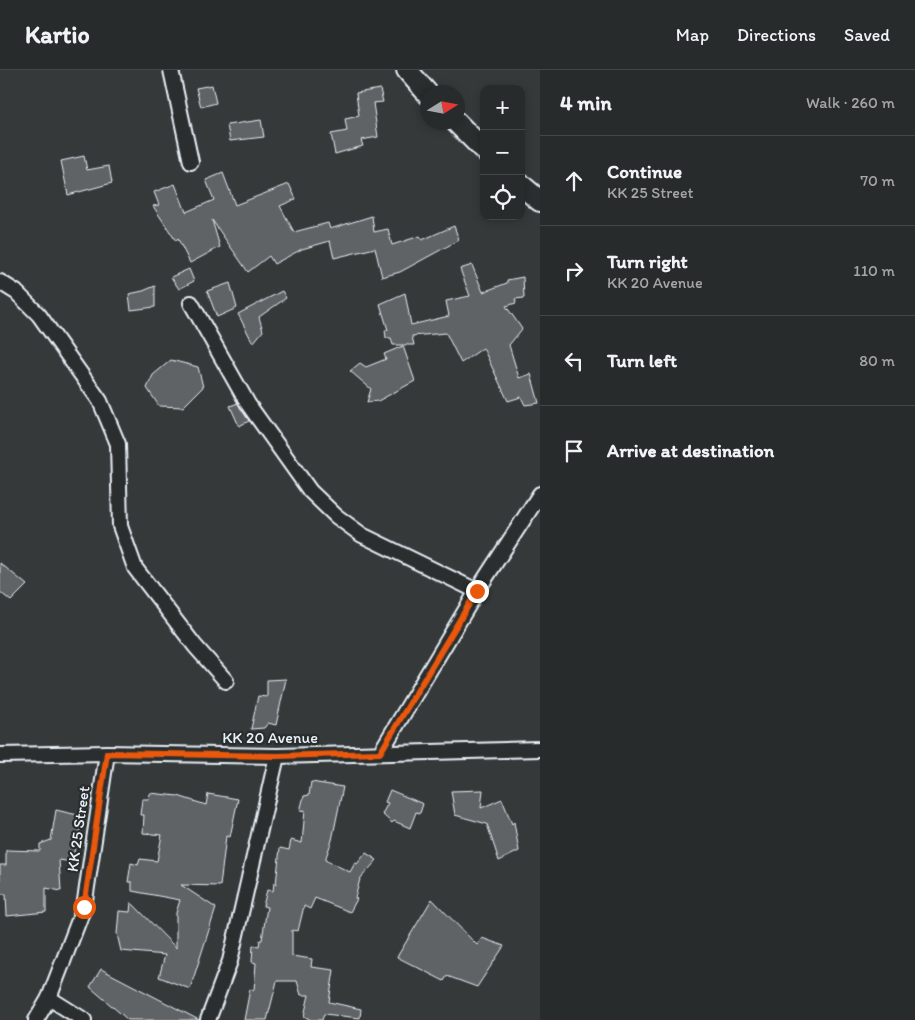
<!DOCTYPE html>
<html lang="en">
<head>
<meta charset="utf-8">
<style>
  body { margin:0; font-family:Itim,sans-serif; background:#303334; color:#f1f3f6 }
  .controls { position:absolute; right:15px; top:15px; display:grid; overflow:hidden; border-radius:10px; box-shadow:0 2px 8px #0003 }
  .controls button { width:45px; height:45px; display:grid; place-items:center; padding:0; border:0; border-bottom:1px solid #444748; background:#282b2c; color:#f1f3f6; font:25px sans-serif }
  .compass { position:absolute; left:420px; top:15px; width:45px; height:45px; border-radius:50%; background:#282b2c; box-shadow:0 2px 8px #0003; rotate:79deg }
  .stop { position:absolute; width:15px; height:15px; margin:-11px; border:4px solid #ea580c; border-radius:50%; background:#fff }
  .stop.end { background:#ea580c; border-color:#fff; box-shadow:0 1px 5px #0008 }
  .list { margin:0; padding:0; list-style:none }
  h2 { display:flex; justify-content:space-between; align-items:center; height:65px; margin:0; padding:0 20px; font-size:21px }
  h2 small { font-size:16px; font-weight:400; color:#a5a7a9 }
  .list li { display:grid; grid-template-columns:32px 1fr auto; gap:15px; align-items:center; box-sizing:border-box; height:90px; padding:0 20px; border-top:1px solid #444748 }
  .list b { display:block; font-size:19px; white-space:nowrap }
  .list p { margin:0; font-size:16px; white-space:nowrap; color:#a5a7a9 }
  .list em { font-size:16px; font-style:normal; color:#a5a7a9 }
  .icon { flex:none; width:28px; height:28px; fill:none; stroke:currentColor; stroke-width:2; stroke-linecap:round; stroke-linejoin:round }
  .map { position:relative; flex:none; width:540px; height:950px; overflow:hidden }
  header { display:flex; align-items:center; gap:30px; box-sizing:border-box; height:70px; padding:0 25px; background:#282b2c; border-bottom:1px solid #444748 }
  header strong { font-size:24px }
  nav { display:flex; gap:28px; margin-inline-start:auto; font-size:18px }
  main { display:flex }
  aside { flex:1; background:#282b2c }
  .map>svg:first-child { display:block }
  .building { fill:#5f6365; stroke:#e8f1f8 }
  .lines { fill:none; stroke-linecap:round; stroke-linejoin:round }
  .minor-casing { stroke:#e8f1f8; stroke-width:18 }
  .secondary-casing { stroke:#e8f1f8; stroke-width:24 }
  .minor { stroke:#2a2d2e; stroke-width:14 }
  .secondary { stroke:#2a2d2e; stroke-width:20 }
  .route { stroke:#ea580c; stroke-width:6 }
  .labels { text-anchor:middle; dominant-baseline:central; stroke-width:4.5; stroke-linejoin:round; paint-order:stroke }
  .street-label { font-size:16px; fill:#e8f1f8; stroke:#2a2d2e }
</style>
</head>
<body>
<header>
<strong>Kartio</strong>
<nav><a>Map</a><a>Directions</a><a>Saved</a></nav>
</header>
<main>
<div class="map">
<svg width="540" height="950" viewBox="0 0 540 950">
  <rect width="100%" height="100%" fill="#35393a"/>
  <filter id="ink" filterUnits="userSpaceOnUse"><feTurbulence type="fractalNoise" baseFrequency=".02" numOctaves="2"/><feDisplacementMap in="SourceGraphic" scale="10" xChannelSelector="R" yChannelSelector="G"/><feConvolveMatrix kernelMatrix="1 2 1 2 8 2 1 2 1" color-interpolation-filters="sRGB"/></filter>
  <g filter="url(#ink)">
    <g class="building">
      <polygon points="212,15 216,33 201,37 196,18"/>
      <polygon points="380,19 383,32 373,33 378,67 361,70 363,76 335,84 331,64 347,61 345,49 359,46 356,23"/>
      <polygon points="261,50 264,67 230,71 227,55"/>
      <polygon points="84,86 87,100 109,96 112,113 68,125 61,91"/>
      <polygon points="223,103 235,135 289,114 296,129 280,136 294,162 328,153 330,159 372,146 374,162 388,159 392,175 420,166 422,170 454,156 459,170 400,202 382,207 375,178 334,188 330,171 302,179 274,194 269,186 248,202 212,150 220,177 190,193 178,169 176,171 153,136 159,135 154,122 175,114 186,142 214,130 206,110"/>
      <polygon points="472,195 483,222 507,213 507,210 523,207 524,228 515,229 516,233 506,236 522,259 509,275 519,308 531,304 539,333 525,335 521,327 508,331 483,278 461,293 446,263 412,266 414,275 393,275 391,268 386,268 385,260 388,260 380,234 405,223 411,255 449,246 446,231 470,226 460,199"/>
      <polygon points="189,199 194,211 179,219 171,207"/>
      <polygon points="230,213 237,238 217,247 207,221"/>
      <polygon points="155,216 155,237 131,240 129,224 143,221"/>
      <polygon points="282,221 286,228 259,247 263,261 253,273 238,244"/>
      <polygon points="403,276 415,311 378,331 367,332 371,319 350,301 360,293 366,297 386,289 384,284"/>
      <polygon points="171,290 198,297 203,317 183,337 159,336 147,318 153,305"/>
      <polygon points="238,333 249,351 239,356 230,336"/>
      <polygon points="0,493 27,515 11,531 0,522"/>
      <polygon points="286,609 276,655 268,653 264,658 251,659 258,626 267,627 267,610"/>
      <polygon points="311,712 343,717 332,770 325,790 350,802 355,793 357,794 366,783 377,790 360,809 355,828 357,829 350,842 315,828 310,839 304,836 298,861 292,860 292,886 312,889 311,897 334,900 329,932 361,939 360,948 324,944 322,950 311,950 304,946 309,925 301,925 297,911 277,911 267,950 244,950 250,919 254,920 256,893 252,892 253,875 259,876 260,870 262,870 267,837 263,836 267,820 273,821 274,813 276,814 280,778 289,780 291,770 302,773 305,740 300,741 304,726 309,725"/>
      <polygon points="390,720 423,734 420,743 416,742 410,758 394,751 392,753 382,744 388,733 385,732"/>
      <polygon points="483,720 481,738 502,729 512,754 514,752 519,781 499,791 487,754 455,745 451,721"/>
      <polygon points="150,723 178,726 206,735 208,724 238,729 230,767 226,766 220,816 181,815 216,838 190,919 159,907 165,885 121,881 117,864 119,841 130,842 131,832 176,878 176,843 180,830 132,821 132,812 128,812 131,793 138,795 140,789 157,791 162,765 143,763 144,745 140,745 142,729 149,729"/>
      <polygon points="56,740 82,746 79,767 76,766 73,792 59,790 61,821 46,818 46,842 7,846 6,824 0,824 0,795 6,795 6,780 40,781 40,774 51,770"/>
      <polygon points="432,829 477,875 482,868 504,876 477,917 447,906 444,911 397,887"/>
      <polygon points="101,899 199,950 128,950 90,917"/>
    </g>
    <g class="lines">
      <g class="minor-casing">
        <g id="minor">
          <polyline points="171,0 191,92"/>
          <polyline points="0,212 16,222 39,245 100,331 118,374 120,456 135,498 195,576 226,611"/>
          <polyline points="191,233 248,334 310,421 336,446 362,465 477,521"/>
          <polyline points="380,683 477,521 540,424"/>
          <polyline points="0,685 107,683 277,686 540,679"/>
          <polyline points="49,928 84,950"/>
          <polyline points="36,950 49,928 84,837 107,683"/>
          <polyline points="208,950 230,891 277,686"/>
        </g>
      </g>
      <g class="secondary-casing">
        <g id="secondary">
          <polyline points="407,0 428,24"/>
          <polyline points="456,52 484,80"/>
          <polyline points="521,115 540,131"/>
        </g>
      </g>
      <use href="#minor" class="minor"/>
      <use href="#secondary" class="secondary"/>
    </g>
  </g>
  <g class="lines" filter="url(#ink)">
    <polyline class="route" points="84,837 107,683 277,686 380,683 477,521"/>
  </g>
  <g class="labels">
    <g class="street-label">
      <text x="270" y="667">KK 20 Avenue</text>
      <text transform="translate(78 759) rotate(-82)">KK 25 Street</text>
    </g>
  </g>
</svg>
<div class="controls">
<button>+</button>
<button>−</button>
<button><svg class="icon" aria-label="locate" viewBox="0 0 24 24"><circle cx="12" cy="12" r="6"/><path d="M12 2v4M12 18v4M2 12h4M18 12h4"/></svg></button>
</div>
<svg class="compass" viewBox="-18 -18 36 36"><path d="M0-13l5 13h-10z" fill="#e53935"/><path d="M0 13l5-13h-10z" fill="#a5a7a9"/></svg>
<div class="stop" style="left:84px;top:837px"></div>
<div class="stop end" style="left:477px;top:521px"></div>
</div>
<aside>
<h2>4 min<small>Walk · 260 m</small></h2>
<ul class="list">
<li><svg class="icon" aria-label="ahead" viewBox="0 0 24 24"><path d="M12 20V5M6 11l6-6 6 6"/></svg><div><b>Continue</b><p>KK 25 Street</p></div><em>70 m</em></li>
<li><svg class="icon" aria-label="right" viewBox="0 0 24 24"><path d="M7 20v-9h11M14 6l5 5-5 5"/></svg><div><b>Turn right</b><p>KK 20 Avenue</p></div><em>110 m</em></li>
<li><svg class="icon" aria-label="left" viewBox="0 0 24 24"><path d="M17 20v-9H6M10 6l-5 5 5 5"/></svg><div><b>Turn left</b></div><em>80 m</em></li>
<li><svg class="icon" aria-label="arrive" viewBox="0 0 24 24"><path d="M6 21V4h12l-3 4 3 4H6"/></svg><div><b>Arrive at destination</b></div></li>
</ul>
</aside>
</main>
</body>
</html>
